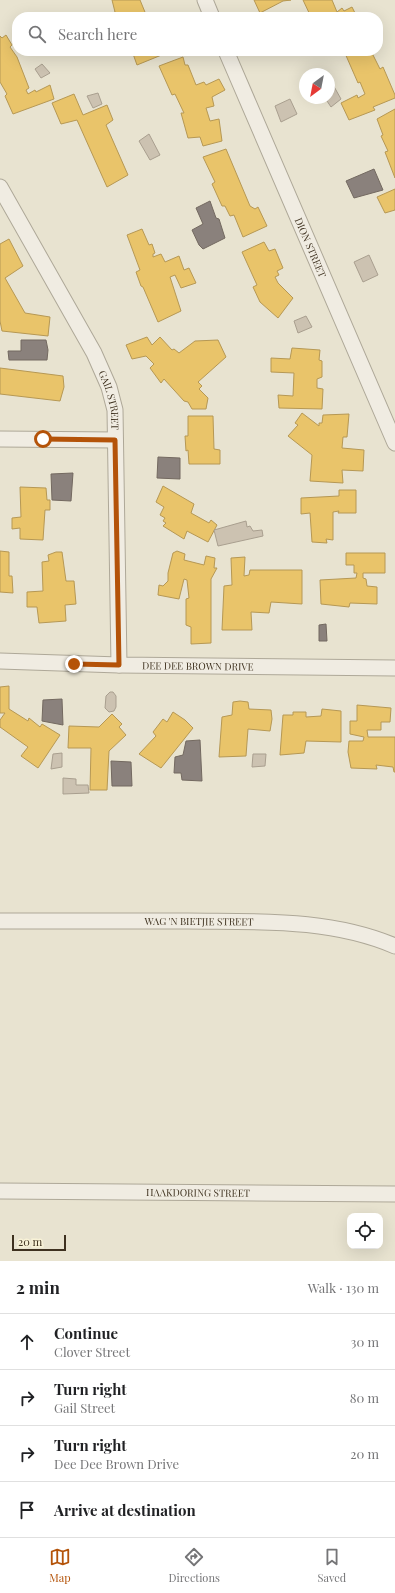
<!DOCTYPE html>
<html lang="en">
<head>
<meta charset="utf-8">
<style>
  body { margin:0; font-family:"Playfair Display",serif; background:#f2f2f2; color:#202124 }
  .controls { position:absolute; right:12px; bottom:12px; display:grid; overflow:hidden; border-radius:8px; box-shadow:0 4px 16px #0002 }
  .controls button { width:36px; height:36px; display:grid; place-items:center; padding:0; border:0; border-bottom:1px solid #e0e0e0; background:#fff; color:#202124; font:20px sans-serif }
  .compass { position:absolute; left:299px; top:68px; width:36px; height:36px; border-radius:50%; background:#fff; box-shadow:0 4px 16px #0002; rotate:212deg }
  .scale { position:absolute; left:12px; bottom:10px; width:54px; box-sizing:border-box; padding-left:4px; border:2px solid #3e311f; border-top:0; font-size:11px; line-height:14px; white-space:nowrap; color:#3e311f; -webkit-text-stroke:3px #f8f2d7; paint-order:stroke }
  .stop { position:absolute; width:12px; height:12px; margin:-9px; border:3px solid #b45309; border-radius:50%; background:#fff }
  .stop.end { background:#b45309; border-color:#fff; box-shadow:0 1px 4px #0008 }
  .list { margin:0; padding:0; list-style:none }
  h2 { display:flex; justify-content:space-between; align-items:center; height:52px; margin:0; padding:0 16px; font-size:17px }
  h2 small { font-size:13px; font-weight:400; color:#757577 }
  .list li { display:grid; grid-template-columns:26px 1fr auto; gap:12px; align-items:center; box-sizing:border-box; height:56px; padding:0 16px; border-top:1px solid #e0e0e0 }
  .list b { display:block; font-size:15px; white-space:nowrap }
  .list p { margin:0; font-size:13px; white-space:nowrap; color:#757577 }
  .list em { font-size:13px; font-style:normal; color:#757577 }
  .icon { flex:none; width:22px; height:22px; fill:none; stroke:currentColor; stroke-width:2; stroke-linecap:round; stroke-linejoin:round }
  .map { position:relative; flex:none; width:395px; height:1261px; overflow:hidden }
  .search { position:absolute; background:#fff; box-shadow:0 4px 16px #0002; left:12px; right:12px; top:12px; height:44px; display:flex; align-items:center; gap:10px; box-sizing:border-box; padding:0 14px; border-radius:16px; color:#757577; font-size:15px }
  .sheet { height:276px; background:#fff }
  nav { display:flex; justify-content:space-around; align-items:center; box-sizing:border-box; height:56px; border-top:1px solid #e0e0e0; background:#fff; font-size:11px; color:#757577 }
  nav a { display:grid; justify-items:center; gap:2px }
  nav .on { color:#b45309 }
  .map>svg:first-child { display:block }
  .homes { fill:#e9c46a; stroke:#b69854 }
  .industry { fill:#8a817c; stroke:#736960 }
  .building { fill:#ccc2b1; stroke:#a99f8f }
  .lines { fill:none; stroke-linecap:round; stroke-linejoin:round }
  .street-casing { stroke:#aea898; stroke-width:17 }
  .street { stroke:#f0ece2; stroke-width:15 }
  .route { stroke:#b45309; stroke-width:5 }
  .labels { text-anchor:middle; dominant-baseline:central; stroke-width:4; stroke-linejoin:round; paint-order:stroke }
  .street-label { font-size:10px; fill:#3e311f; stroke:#f8f2d7 }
</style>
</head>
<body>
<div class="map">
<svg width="395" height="1261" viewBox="0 0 395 1261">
  <rect width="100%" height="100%" fill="#e8e3d0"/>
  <g class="homes">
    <polygon points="112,0 140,0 147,17 105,17 115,12"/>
    <polygon points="254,0 291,0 283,1 260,13"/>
    <polygon points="303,0 332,0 337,12 342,8 344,11 352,7 357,17 311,17"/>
    <polygon points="6,35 12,45 10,47 17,57 29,88 26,90 28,94 35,90 36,92 50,85 54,99 13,114 5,96 7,94 0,82 0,36 2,38"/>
    <polygon points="132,51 162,51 164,54 137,65"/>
    <polygon points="344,51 371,51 380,69 383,67 395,95 395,98 373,107 375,110 349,120 341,103 357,95 358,98 365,94 360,82 358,83"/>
    <polygon points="183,57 185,65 188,65 196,85 204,82 206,85 219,79 225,90 212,97 214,106 206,108 210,121 219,119 222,141 203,146 200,137 188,138 181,113 184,113 175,94 172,95 159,66"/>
    <polygon points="74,94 83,115 107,105 113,120 106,125 128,175 107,187 77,120 61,124 52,103"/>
    <polygon points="395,109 395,178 385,152 388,151 381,136 383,135 377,119"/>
    <polygon points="226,149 250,206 255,209 258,207 267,226 243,237 234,215 230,216 225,206 222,206 212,184 215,182 203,157"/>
    <polygon points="395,189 395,210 385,213 377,197"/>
    <polygon points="142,229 149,245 152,244 155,253 153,254 153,257 161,254 165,262 179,256 184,270 189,268 196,283 181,288 175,275 170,277 181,311 158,322 143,287 141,286 136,272 140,270 127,235"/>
    <polygon points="9,239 23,266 5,278 25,313 50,317 48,336 2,331 0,321 0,244"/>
    <polygon points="264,242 269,251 275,249 283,268 277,271 279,275 275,277 278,283 293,298 278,318 260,302 253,287 257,285 242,252"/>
    <polygon points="147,337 152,345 160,337 172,350 174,349 179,353 195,341 218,340 226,357 198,382 202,386 199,389 208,398 206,409 192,409 188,402 184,401 164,379 161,383 150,368 154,364 146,356 132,359 126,345"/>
    <polygon points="292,348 320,350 319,360 322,361 322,377 317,379 317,388 323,389 322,409 279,408 278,395 293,396 294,373 271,372 271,358 290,359"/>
    <polygon points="0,368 63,376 64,387 60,401 0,394"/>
    <polygon points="302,413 319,426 319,423 322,423 323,415 349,414 347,437 343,437 342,448 364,450 363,471 342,470 343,483 310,481 312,455 288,436 298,425 295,423"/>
    <polygon points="188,416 213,416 214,449 220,450 220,464 189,464 188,450 186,451 185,436 188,436"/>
    <polygon points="163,486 194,504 191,513 209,523 211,520 217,525 208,542 187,531 184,539 163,526 166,523 163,521 165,518 160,515 164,507 156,502"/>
    <polygon points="20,487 46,488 47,500 50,500 50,510 45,510 43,540 20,539 20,528 12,529 12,518 21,517"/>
    <polygon points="339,490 356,490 356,513 338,513 339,511 333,512 333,540 326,539 327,543 312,542 310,513 301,514 301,498 339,496"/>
    <polygon points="0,551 9,552 9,576 12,576 13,593 0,592"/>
    <polygon points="177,551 185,554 184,560 204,565 206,556 215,558 214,568 217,568 211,579 211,643 191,644 191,627 186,625 186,599 189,598 187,580 184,579 179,599 158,595 159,585 163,586 168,581 168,573 173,553"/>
    <polygon points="56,552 62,552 66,581 74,581 76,604 65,605 66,621 39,623 37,607 27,607 27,592 43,591 42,562 49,561 48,555"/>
    <polygon points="346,553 385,553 385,573 363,573 363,578 366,579 367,586 377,587 377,604 350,603 349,607 321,604 320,580 356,578 357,573 354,573 354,565 346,565"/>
    <polygon points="245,557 244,576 249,575 250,570 302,570 302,604 271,602 269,613 251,612 252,630 222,630 224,586 232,585 231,558"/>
    <polygon points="9,686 9,709 28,721 29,718 40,727 42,724 60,735 38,768 21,756 28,747 0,727 0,720 5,713 0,713 0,687"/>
    <polygon points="240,701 248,702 249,709 271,710 272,719 270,731 248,729 246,756 219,757 222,717 232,715 233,702"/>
    <polygon points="357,705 391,708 390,722 381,722 381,730 367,730 368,737 395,737 395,772 394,772 393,767 376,765 377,769 351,768 348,752 349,741 363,741 364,737 350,734 350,721 357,721"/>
    <polygon points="322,709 341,711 341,742 306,741 304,753 280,755 283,715 293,715 293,712 306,712 306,717 321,716"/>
    <polygon points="173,712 185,720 193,728 161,768 139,754 156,736 153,732 163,719 167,722"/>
    <polygon points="112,714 122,724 119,727 126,735 109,751 107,790 90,790 91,748 68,748 69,726 99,727"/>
  </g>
  <g class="industry">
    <polygon points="374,169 383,190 354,198 346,181"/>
    <polygon points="210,201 216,218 219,219 225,238 203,249 199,245 192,230 203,224 196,208"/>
    <polygon points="21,340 46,340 48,350 47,360 9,360 8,351 21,351"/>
    <polygon points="158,457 180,458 180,479 157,478"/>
    <polygon points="73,473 71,501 52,500 51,474"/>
    <polygon points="326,624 327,641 319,641 319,625"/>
    <polygon points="62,699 63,725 42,721 43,700"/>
    <polygon points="200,740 202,781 182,780 181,773 174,773 175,757 183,755 186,741"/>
    <polygon points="111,761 131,762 132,786 112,786"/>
  </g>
  <g class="building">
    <polygon points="42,64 50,73 41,78 35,69"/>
    <polygon points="332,83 341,99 331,107 325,98 329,98 329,84"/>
    <polygon points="98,93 102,104 93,108 87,96"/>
    <polygon points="290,99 297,114 281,122 275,106"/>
    <polygon points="149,134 160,155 150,160 139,141"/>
    <polygon points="369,255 378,275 363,282 354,262"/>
    <polygon points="306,316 312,327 298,333 294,321"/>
    <polygon points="246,521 247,527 250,526 253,531 262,530 263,536 218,546 214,530"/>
    <polygon points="110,692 113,692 116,696 116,707 114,711 109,712 105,708 106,696"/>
    <polygon points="62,753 62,767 51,769 53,754"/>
    <polygon points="253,754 266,754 265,766 252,767"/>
    <polygon points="63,778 76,779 76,785 88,785 89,793 63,794"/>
  </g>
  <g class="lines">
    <g class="street-casing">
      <g id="street">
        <polyline points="205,0 212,17"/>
        <path id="s1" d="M 226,51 L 395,443"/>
        <path id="s2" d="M 0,187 L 94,353 L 109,387 L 115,410 L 119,665"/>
        <polyline points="0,439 115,440"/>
        <path id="s3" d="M 0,661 L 119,665 L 395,668"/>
        <path id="s4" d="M 0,921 C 63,921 126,921 188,921 C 258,922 329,918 395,946"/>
        <path id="s5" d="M 0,1191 L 395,1194"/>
      </g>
    </g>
    <use href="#street" class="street"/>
  </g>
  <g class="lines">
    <polyline class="route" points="43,439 115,440 119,665 74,664"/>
  </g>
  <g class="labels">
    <g class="street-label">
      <text stroke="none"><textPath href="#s1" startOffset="214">DION STREET</textPath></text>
      <text stroke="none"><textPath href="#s2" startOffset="241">GAIL STREET</textPath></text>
      <text stroke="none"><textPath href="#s3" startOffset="198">DEE DEE BROWN DRIVE</textPath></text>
      <text stroke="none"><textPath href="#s4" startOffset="199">WAG 'N BIETJIE STREET</textPath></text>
      <text stroke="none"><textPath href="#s5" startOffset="198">HAAKDORING STREET</textPath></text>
    </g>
  </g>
</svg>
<div class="controls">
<button><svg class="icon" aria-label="locate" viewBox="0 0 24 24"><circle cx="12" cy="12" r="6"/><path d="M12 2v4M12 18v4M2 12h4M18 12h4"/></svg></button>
</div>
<svg class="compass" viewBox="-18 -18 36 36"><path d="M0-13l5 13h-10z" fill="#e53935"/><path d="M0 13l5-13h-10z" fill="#757577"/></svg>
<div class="scale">20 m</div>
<div class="stop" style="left:43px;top:439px"></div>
<div class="stop end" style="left:74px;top:664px"></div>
<div class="search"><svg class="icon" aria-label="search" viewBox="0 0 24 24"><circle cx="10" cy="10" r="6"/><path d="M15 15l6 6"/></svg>Search here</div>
</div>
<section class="sheet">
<h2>2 min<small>Walk · 130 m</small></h2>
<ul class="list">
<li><svg class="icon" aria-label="ahead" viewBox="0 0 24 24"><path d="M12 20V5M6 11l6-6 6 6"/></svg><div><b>Continue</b><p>Clover Street</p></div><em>30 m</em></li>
<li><svg class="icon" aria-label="right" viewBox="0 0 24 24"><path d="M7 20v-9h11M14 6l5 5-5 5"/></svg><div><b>Turn right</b><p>Gail Street</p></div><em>80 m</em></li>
<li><svg class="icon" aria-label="right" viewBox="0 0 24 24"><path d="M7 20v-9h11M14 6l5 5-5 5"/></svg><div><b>Turn right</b><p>Dee Dee Brown Drive</p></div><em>20 m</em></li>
<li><svg class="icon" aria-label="arrive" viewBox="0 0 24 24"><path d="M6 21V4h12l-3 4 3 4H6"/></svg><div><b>Arrive at destination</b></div></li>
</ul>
</section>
<nav>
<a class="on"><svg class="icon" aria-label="map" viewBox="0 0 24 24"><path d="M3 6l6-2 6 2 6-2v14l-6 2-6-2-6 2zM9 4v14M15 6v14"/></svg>Map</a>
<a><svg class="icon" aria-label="directions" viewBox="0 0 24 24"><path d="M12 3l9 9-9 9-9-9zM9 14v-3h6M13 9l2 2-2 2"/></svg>Directions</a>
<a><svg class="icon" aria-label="saved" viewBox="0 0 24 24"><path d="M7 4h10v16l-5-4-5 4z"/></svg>Saved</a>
</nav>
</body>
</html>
